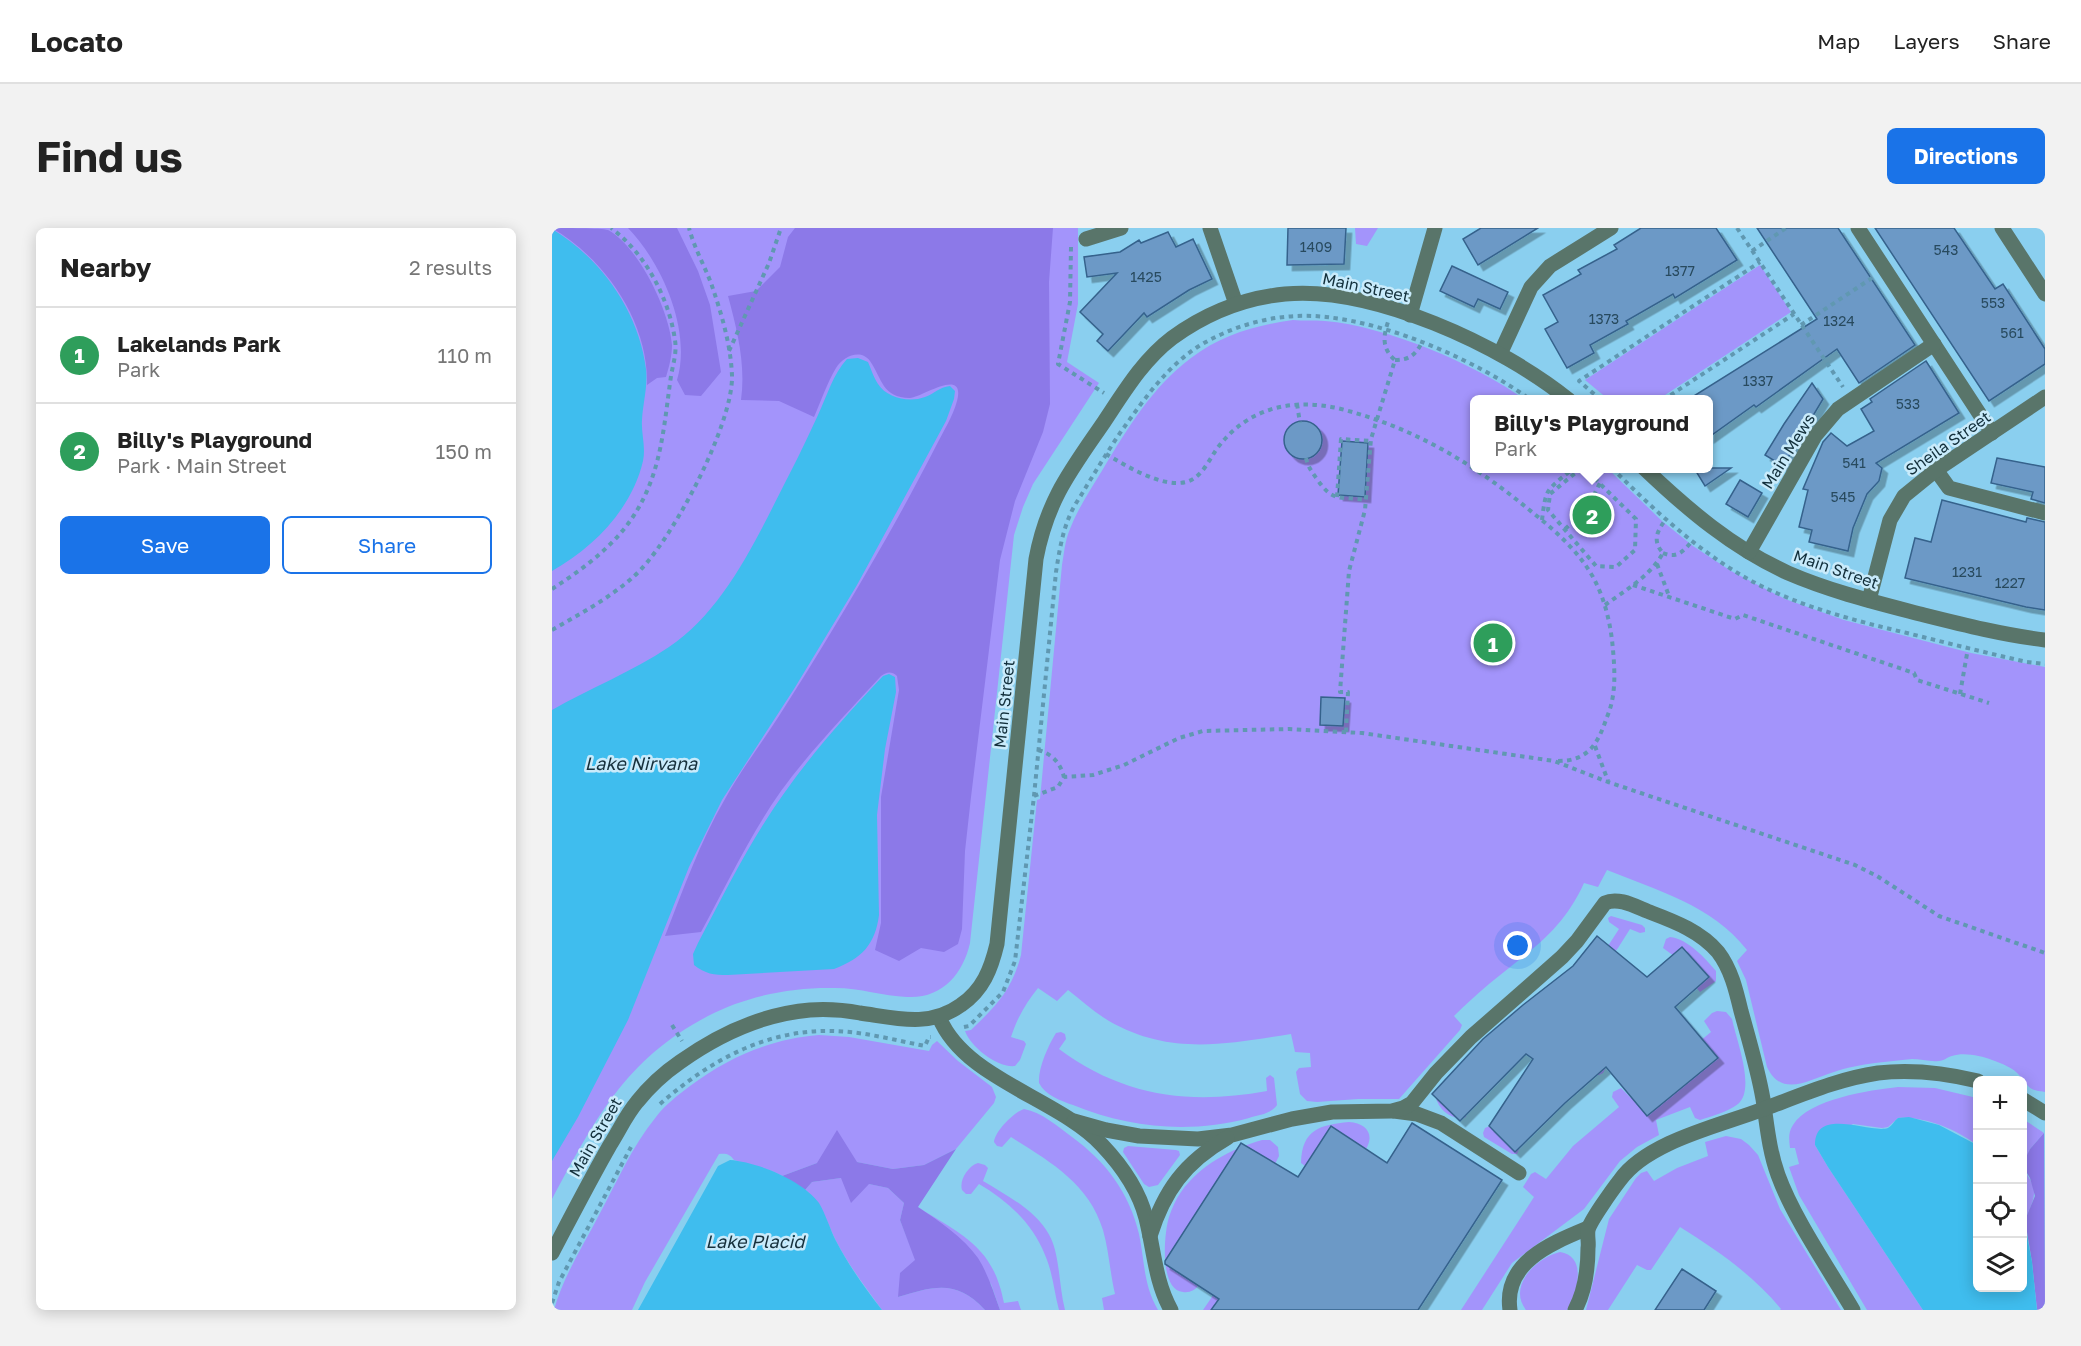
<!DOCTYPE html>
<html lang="en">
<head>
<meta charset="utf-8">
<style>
  body { margin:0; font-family:"Golos Text",sans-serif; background:#f2f2f2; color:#222 }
  .controls { position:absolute; right:18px; bottom:18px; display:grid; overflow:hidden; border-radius:9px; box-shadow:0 3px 15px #0003 }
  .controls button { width:54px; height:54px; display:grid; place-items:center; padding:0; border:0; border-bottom:2px solid #e0e0e0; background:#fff; color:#222; font:30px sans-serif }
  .you { position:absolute; left:966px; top:718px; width:21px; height:21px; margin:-15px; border:4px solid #fff; border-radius:50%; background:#1a73e8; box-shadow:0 0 0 9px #1a73e833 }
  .badge { display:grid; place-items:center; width:39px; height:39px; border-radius:50%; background:#1a73e8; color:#fff; font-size:20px; font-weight:700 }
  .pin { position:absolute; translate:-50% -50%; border:3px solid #fff; box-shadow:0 2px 6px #0006 }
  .popup { position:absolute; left:918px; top:167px; width:243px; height:78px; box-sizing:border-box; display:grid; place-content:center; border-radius:9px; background:#fff; filter:drop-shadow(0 2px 4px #0005); font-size:20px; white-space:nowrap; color:#767676 }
  .popup b { font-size:22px; color:#222 }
  .popup::after { content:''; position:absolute; left:50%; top:100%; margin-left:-12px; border:12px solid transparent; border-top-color:#fff }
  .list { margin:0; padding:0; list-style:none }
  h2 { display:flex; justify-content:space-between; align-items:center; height:78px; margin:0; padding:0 24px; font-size:26px }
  h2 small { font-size:20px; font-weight:400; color:#767676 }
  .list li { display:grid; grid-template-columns:39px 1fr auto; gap:18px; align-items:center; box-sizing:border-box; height:96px; padding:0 24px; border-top:2px solid #e0e0e0 }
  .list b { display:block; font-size:22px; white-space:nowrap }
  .list p { margin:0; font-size:20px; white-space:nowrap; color:#767676 }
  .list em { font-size:20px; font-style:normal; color:#767676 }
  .actions { display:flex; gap:12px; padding:18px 24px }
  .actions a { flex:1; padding:14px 0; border:2px solid #1a73e8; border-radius:9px; text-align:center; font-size:21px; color:#1a73e8 }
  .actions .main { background:#1a73e8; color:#fff }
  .icon { flex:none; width:33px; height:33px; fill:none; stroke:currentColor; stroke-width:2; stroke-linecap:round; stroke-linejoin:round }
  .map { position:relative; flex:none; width:1493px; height:1082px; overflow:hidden; border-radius:9px }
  header { display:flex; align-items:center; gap:36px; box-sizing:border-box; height:84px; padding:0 30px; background:#fff; border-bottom:2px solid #e0e0e0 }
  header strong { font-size:28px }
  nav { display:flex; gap:33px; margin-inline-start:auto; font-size:21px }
  .intro { display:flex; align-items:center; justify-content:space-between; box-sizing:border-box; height:144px; padding:0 36px }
  h1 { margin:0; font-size:42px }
  .button { padding:15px 27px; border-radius:9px; background:#1a73e8; color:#fff; font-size:21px; font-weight:700 }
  main { display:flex; gap:36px; padding:0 36px }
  aside { flex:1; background:#fff; border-radius:9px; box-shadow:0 3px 15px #0003 }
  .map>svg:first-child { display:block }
  .green { fill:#a394fb }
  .forest { fill:#8c79e8 }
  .water { fill:#3fbdee }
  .building { fill:#6c99c6; stroke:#36628c; stroke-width:1.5; filter:url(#shadow) }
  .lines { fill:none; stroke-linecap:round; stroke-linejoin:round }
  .path { stroke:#6098b1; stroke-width:4; stroke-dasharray:4.5 4.5; stroke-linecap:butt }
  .minor { stroke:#59756a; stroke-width:15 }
  .labels { text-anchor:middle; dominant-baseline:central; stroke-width:5; stroke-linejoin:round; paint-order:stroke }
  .number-label { font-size:14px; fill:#284a5e }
  .street-label { font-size:16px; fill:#122f3b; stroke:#c9ebfb }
  .water-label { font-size:18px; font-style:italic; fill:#16303c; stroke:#c9ebfb }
</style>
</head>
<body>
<header>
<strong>Locato</strong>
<nav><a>Map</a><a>Layers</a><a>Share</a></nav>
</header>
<div class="intro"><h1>Find us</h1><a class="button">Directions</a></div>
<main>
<aside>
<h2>Nearby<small>2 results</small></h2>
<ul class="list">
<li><span class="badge" style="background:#2e9e5b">1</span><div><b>Lakelands Park</b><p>Park</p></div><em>110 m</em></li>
<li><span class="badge" style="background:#2e9e5b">2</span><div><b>Billy's Playground</b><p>Park · Main Street</p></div><em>150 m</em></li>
</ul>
<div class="actions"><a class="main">Save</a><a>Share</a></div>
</aside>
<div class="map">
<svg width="1493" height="1082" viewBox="0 0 1493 1082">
  <defs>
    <filter id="shadow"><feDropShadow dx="5.5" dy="5.5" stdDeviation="0" flood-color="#0004"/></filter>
  </defs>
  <rect width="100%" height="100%" fill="#8acfef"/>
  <g class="green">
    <path d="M 0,0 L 526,0 L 526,76 L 515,134 L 547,155 L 481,256 L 471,279 L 462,307 L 418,715 C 411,746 390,771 355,769 C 331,768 308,760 283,760 C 240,759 194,768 156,788 C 72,832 43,892 0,971 Z"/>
    <polygon points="803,0 826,0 815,18 804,16"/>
    <polygon points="1208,37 1239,84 1107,171 1056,171 1033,152"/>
    <path d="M 741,92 C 751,93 762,92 773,93 C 834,98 923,136 972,171 L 923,172 L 923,240 L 1056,241 L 1110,293 L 1141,318 L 1179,343 L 1233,371 L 1292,392 L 1419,425 L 1493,439 L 1493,864 C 1476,862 1478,860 1468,848 C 1462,840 1449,835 1440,832 C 1429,828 1412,824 1400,828 C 1395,829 1392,833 1387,833 C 1378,834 1368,831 1360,831 C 1347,832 1335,834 1323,835 C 1309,837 1296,839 1282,844 C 1258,851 1230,871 1215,839 L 1194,752 L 1185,733 L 1195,722 C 1160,677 1106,663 1055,642 L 1046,659 L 1032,655 C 1010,704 976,724 937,756 C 925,766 913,777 902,788 L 910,797 L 908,802 L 847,871 L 806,871 L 765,874 L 755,873 L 748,866 L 744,844 L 747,840 L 759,839 L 758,825 L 743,824 L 739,806 C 674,816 618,828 557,793 C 542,784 530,773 516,762 L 505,773 L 486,760 C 474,775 465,790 459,809 L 472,813 L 474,816 L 468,832 L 463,838 C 445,840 419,819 413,803 L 419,802 C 444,778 460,762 469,727 L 485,572 L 488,571 L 510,337 C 512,326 513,312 518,301 C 526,280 539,261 551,241 C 575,201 601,158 639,130 C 669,107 704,97 741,92 Z"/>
    <path d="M 1059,688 L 1090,697 L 1093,700 L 1093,704 L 1088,705 L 1078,701 L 1066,720 L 1012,790 L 914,883 L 914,889 C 900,894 882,879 884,864 L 995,758 L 1054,721 L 1067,701 L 1057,694 L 1056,690 Z"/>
    <path d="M 1118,709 C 1136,711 1153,730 1164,743 L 1164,753 L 1148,764 L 1140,755 L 1054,839 L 1051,845 L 1047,847 L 1042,846 L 965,918 L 967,921 L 965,926 L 960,926 L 932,909 L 931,905 L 933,900 L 938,898 L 1122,728 L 1111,720 L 1114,711 Z"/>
    <path d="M 1165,783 L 1174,784 L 1180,791 C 1184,811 1204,861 1186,876 C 1176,884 1160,888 1148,892 L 1143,890 L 1138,879 L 1104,892 L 1107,907 L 1085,919 L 1068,933 L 1032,981 L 960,1035 L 930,1082 L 909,1082 L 982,969 L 971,959 L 979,946 L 983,944 L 994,951 L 1021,918 L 1067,879 L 1060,869 L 1061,864 L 1069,860 L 1079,870 L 1159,804 L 1152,793 L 1160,785 Z"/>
    <path d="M 509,804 L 513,806 L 514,811 L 507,821 C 572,869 638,877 715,863 L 714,850 L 718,847 L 722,850 L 725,877 C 719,886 707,887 697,890 C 638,906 577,900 521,877 C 509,873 493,867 487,855 C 486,840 496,818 504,805 Z"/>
    <path d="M 267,807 L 297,809 L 377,823 L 380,817 L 385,813 L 406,833 L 440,859 L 444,869 L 442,875 L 404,921 L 372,937 L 341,941 L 305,934 L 265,935 L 230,948 L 220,943 L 182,932 C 178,926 174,925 167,926 L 93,1054 L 80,1082 L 2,1082 C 11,1049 31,1018 47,987 C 65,954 80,918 104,889 C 113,877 126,867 138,858 C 177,829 218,811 267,807 Z"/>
    <path d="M 1346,859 L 1383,860 L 1425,870 L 1425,917 C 1404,901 1372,888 1346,890 L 1336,899 L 1330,900 L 1301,896 L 1263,917 L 1276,939 L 1371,1082 L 1315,1082 L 1247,967 L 1237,939 L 1247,936 L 1243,920 L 1238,920 C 1237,912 1236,904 1241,897 C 1257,871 1318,862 1346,859 Z"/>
    <path d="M 472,881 C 490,884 506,899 520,909 C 554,934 577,964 587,1006 C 593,1034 591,1056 606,1082 L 552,1082 L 550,1070 L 563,1066 C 558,1045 557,1023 551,1002 C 537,955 497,933 459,909 L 450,919 L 445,918 L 442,914 C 443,903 462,884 472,881 Z"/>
    <polygon points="1471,891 1492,905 1478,921 1471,937"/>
    <path d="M 797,894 C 814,895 823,906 814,921 L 689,1082 L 651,1082 L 664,1063 L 761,944 L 749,935 C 750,901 768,897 797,894 Z"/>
    <path d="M 1174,908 L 1189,911 L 1197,917 L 1206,927 L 1228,981 L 1289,1082 L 1228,1082 L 1229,1081 C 1201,1047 1165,1022 1128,999 L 1099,1042 L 1095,1042 L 1085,1037 L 1056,1082 L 1034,1082 L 1057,991 L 1084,950 L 1089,945 L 1095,943 L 1102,953 L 1125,940 L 1156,928 L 1153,914 Z"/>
    <path d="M 710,912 L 718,912 L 726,919 L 727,928 L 723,936 L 647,1057 C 643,1062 638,1065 631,1064 C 607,1062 612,1005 617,989 C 620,980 624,971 629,964 C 648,937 679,921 710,912 Z"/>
    <polygon points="576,918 624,922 627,923 628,927 606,957 597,959 592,956 571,924 572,920"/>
    <path d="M 426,935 L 433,937 L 436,940 L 431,953 C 459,970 495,988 503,1022 C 508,1042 508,1062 513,1082 L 507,1082 C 502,1064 501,1045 493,1027 C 481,996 456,973 427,956 L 419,966 L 414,966 L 410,962 C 407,952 416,938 426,935 Z"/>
    <path d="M 1470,940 C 1488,963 1483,968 1473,992 L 1470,986 Z"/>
    <path d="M 289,950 L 336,960 L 352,975 L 348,992 L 364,1032 L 346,1069 C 382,1058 405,1051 433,1082 L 330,1082 C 314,1060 298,1039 285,1015 C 276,997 270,975 253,962 L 260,954 Z"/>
    <path d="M 366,979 C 411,1008 441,1018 452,1075 L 466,1073 L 469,1082 L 448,1082 L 439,1056 Z"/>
    <path d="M 1008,1024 C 1036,1028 1025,1066 1015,1082 L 974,1082 C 955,1058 985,1029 1008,1024 Z"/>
  </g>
  <g class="forest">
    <path d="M 0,0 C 11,0 49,0 56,2 C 87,19 117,82 120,117 C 120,128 117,139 114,149 L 105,150 L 95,157 C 97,94 53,31 0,0 Z"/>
    <path d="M 76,0 L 125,0 L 146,43 L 158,77 L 169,144 L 149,168 L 133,167 L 125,152 C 140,103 110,35 76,0 Z"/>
    <path d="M 243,0 L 501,0 L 497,54 L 498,176 L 491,204 L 463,273 L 448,332 L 419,569 L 413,623 L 410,701 L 406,716 L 392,724 L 369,720 L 347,733 L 323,722 L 329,695 L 329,569 L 347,462 L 345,448 C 339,443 335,444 329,448 C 295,485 259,522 229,563 C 198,607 175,656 149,704 L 113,708 C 131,662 148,614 173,571 C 189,542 209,516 227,488 C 265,429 300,370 335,309 C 352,279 368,249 384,218 C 391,204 401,188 405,173 C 414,138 370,169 358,170 C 330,170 330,150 318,133 C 308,120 291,129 284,140 C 275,155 269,173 262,189 L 227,173 L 189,172 C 194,137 185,101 176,68 L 204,63 L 228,39 L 236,9 Z"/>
    <path d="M 285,902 L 305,934 L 341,941 L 372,937 L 404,921 L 366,979 C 387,993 412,1010 426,1030 C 436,1046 442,1065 448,1082 L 433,1082 C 405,1051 382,1058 346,1069 L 348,1045 L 363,1032 L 348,992 L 352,975 L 336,960 L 317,956 L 299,975 L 289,950 L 260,954 L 253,962 L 230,948 L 265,935 Z"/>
    <polygon points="1492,905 1493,1082 1485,1082 1480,1034 1473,992 1483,968 1478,950 1470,937 1478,921"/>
  </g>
  <g class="water">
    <path d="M 0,1 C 49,30 87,84 94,141 C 96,158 91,175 90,192 C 89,205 94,219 91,233 C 80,281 41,320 0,343 Z"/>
    <path d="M 306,130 L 316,134 C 319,141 322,150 326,156 C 335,170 357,175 373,169 C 382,166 387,159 398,158 L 403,163 L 402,171 L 394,193 L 305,357 L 242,461 L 170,572 L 137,639 L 76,792 L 26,889 L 0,933 L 0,482 C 38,460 80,444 117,419 C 175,380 207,305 238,245 C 248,226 257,206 266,187 C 275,168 281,146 295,131 Z"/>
    <path d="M 337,446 L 343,449 L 344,464 L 333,521 L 325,587 L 327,687 C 323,717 310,730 282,741 L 176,747 C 162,747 153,746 142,737 L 141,726 L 146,715 C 173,664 199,611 233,564 C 262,523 296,485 331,448 Z"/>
    <path d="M 1357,889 L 1387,897 L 1425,917 L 1426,1060 L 1470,1060 L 1471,986 L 1480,1034 L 1485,1082 L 1371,1082 L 1276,939 L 1263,917 C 1263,878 1318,906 1336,900 C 1340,898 1342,893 1346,890 Z"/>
    <path d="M 178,932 C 205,934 250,952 267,975 C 274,987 278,1001 284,1013 C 297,1038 313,1060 330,1082 L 86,1082 L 166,938 Z"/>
  </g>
  <g class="building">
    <polygon points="736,0 794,0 792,36 735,37"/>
    <polygon points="929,0 986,0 926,37 911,11"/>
    <polygon points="1089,0 1164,0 1185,32 1123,70 1121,66 1074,93 1076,96 1038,117 1042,125 1015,140 993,101 1006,94 991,67 1029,46 1026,42 1065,21 1062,17"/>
    <polygon points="1205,0 1286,0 1363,117 1307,155 1285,121 1204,179 1202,177 1157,209 1157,171 1137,171 1265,91"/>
    <polygon points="1323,0 1402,0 1443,61 1451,56 1493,121 1493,136 1437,173"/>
    <polygon points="616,4 624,19 641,11 660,51 637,62 595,89 592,85 556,123 545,113 551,106 528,84 565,45 535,49 532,29 568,24 587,12 589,15"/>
    <polygon points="900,38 956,64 948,81 926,71 922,79 888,63"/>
    <polygon points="1374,133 1407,185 1324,235 1330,240 1327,253 1315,266 1301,300 1296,323 1257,314 1260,302 1247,299 1256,262 1251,261 1271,214 1279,205 1295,218 1322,203 1309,181 1320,174 1318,171"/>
    <polygon points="1260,155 1271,171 1231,238 1213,227 1232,196"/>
    <circle cx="751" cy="212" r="19"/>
    <polygon points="790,213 816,215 813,269 786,267"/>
    <polygon points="1445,230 1493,239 1493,275 1479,271 1481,264 1439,255"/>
    <polygon points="1142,240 1179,240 1153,258"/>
    <polygon points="1188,252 1210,265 1196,289 1174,276"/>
    <polygon points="1390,272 1474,294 1475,290 1493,294 1493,382 1474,379 1353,350 1363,310 1379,314"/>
    <polygon points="769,469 793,470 791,498 768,497"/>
    <polygon points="1045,708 1095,749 1130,719 1157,749 1123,779 1166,830 1095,888 1054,839 1013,875 963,924 937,898 981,831 974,826 908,893 880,866 931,811 971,777 1021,738"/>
    <polygon points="860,895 950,952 866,1082 659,1082 667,1071 613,1036 613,1033 689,915 746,949 779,898 835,935"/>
    <polygon points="1130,1041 1164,1063 1152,1082 1103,1082"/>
  </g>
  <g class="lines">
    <g class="path">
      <polyline points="1185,0 1291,159"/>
      <polyline points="519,19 518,74 506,136 552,165"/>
      <polyline points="1200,23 1234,0"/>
      <polyline points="1249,97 1320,50"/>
      <polyline points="177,123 217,35 229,0"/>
      <path d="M 843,132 C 857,132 864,127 870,114"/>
      <polyline points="1049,172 1027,153 1208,34"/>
      <polyline points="1111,172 1242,86"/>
      <polyline points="745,176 748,195"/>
      <path d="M 554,226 C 574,238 610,260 634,254 C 649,250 656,234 664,222 C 694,180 740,169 789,181 C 860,199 919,234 975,280 C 1000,300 1025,321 1041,349 C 1053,371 1059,397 1061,422 C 1063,445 1064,468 1055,489 C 1046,515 1037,533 1006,533"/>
      <path d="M 754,230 C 756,239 760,244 765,251 C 781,275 788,268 814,272"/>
      <path d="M 1060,240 C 1104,284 1151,328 1207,357 C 1254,380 1304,393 1355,405 C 1395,415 1435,425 1475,434 L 1493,436"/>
      <polygon points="1027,242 1037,245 1084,291 1083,322 1064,339 1044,338 996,282 998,266"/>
      <polyline points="785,269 789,211 819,213"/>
      <path d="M 990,292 C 994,260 994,263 1018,243 L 1021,247"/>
      <polyline points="1013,301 1034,283 1048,255"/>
      <path d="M 1111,325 C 1125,331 1132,323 1140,313"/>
      <polyline points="1105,336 1117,368"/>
      <polyline points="1081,357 1183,391 1191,387 1362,445 1365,452 1437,475"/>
      <path d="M 0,361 C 31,341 64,317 84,284 C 110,242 112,196 119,148 C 121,136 125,125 123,112 C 117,70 93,25 59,0"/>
      <path d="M 1053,377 C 1074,362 1098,348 1111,325 C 1100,313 1105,303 1114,291"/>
      <path d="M 0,402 C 28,386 56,371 80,350 C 118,318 181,197 180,148 C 179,117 169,84 159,55 C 152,37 142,19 137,0"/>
      <polyline points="1408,466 1416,420"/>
      <path d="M 794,504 L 796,464 L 788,464 L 797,343 L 813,282 L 819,211 L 843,132 C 830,121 831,109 836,94"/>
      <polyline points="1043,518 1056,553"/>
      <path d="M 486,522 C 500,526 508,534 512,549"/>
      <polyline points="482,568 506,559 512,549 541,547 572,537 627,510 651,503 737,501 810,505 1002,533 1056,554 1303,637 1325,648 1387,688 1493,725"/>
      <polyline points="120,797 130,813"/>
      <path d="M 412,799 L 417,798 L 451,764 L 463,733 L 482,568 L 504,344 C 507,325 510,305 518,287 C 522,277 529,268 534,259 C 545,241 556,223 568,205 C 591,173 613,140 647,118 C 685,95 730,84 774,89 C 841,96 925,133 979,172"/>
      <path d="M 108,876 C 156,834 212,802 278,803 C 310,803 342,812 373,818 L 377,809 L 379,809"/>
      <polyline points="0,1075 7,1054 79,919"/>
    </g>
    <g class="minor">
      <polyline points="658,0 684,76"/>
      <polyline points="1306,0 1440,205"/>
      <polyline points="1450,0 1493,66"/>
      <polyline points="534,11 569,0"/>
      <polyline points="858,87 883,0"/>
      <polyline points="948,126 979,59 998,38 1059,0"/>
      <path d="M 1092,240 C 1136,282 1181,320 1236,345 C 1280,364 1326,375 1372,387 C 1412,397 1452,407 1493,412"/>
      <polyline points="1384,242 1397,260 1493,285"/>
      <polyline points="1197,324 1263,208 1286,181 1382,116"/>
      <polyline points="1317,372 1338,292 1352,268 1384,242 1493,169"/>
      <path d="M 387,789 C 412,851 506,870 550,917 C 569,937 587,963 594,990 C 602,1022 603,1053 619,1082"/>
      <polyline points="1470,871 1493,885"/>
      <polyline points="842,883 865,886 889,895 967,945"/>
      <path d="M 522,893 L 554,902 L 587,908 L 646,911 L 680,907 L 740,891 L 780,884 L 840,883 L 851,880 L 860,875 L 884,845 L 919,809 L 1010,729 L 1025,713 L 1053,675 C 1067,668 1086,680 1100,685 C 1124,694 1149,704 1166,724 C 1179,741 1184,762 1189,783 C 1197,812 1206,842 1211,871 C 1215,897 1217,922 1226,947 C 1242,991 1277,1041 1301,1082"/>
      <path d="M 598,1008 C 612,963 633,934 675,910"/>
      <path d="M 0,1025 C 19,989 38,952 58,917 C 67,903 74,887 85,874 C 97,859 112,845 128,834 C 166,807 211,786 258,782 C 274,781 292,782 308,785 C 344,790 377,800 409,777 C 431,762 439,741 445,716 L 484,331 C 495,272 519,242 552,194 C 572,164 591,132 620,110 C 653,86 692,70 733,66 C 821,58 949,117 1017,172"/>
      <path d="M 958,1082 C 951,1034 1000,1015 1036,1000"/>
      <path d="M 1023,1082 C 1033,1063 1036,1042 1036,1020 C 1037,1015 1035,1008 1036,1002 C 1038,993 1061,961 1068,952 C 1095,914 1166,898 1209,882 C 1247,868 1285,851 1326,845 C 1360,841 1393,845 1426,853"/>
    </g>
  </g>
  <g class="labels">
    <g class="number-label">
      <text x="764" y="18">1409</text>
      <text x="1394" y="21">543</text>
      <text x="1128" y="42">1377</text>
      <text x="594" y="48">1425</text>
      <text x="1441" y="74">553</text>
      <text x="1052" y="90">1373</text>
      <text x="1287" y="92">1324</text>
      <text x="1460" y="104">561</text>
      <text x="1206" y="152">1337</text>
      <text x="1356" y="175">533</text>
      <text x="1302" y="234">541</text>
      <text x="1291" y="268">545</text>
      <text x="1415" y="343">1231</text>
      <text x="1458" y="354">1227</text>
    </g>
    <g class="street-label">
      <text transform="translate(814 59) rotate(12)">Main Street</text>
      <text transform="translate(1396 215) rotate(-35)">Sheila Street</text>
      <text transform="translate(1236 223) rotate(-58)">Main Mews</text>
      <text transform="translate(1284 341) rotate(19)">Main Street</text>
      <text transform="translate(452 476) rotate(-84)">Main Street</text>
      <text transform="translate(43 909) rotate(-60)">Main Street</text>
    </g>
    <g class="water-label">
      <text x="89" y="535">Lake Nirvana</text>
      <text x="203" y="1013">Lake Placid</text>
    </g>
  </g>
</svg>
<div class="controls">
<button>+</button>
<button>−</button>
<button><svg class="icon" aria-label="locate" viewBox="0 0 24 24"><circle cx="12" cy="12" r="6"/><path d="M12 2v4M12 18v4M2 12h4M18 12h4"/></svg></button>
<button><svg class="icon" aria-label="layers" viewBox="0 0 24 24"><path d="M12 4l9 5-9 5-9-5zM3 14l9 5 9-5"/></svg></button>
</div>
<div class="you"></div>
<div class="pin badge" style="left:941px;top:415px;background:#2e9e5b">1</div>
<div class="pin badge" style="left:1040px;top:287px;background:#2e9e5b">2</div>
<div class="popup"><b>Billy's Playground</b>Park</div>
</div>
</main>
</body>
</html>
